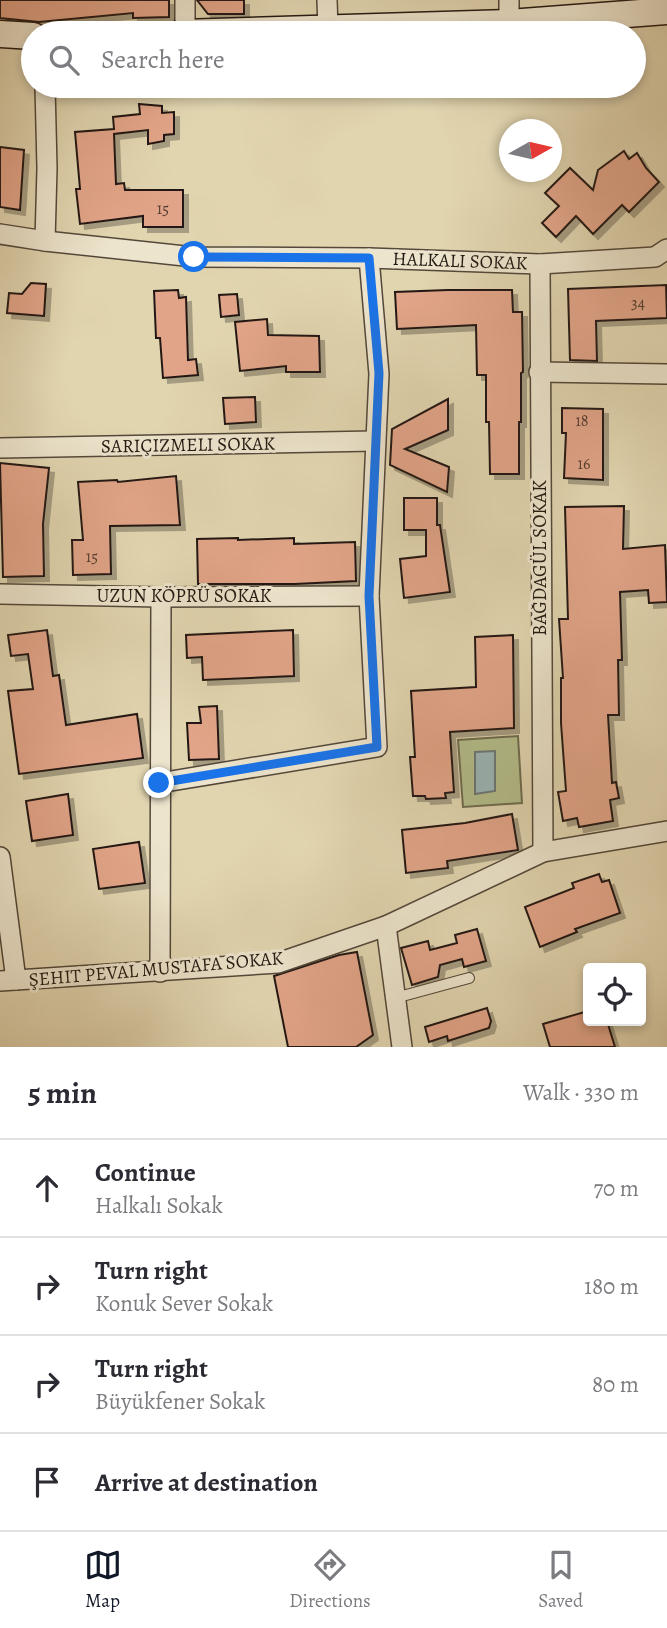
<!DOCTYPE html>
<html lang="en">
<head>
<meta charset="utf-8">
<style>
  body { margin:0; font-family:Alegreya,serif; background:#f2f2f3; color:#2b2b33 }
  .controls { position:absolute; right:21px; bottom:21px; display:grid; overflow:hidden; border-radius:7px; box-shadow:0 4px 10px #0003 }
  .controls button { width:63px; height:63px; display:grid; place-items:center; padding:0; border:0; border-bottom:2px solid #e1e1e2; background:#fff; color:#2b2b33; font:35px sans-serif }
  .compass { position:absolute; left:499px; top:119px; width:63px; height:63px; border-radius:50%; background:#fff; box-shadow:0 4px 10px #0003; rotate:82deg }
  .stop { position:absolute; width:21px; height:21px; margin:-16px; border:5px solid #1a73e8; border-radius:50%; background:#fff }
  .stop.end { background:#1a73e8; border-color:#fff; box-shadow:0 2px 7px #0008 }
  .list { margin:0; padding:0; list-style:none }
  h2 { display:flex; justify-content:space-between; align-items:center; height:91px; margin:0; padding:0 28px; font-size:30px }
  h2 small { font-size:23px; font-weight:400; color:#7c7c81 }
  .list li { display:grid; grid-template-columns:46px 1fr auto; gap:21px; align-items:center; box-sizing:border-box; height:98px; padding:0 28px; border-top:2px solid #e1e1e2 }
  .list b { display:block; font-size:26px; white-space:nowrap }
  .list p { margin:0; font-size:23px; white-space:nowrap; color:#7c7c81 }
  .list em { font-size:23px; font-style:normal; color:#7c7c81 }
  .icon { flex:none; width:38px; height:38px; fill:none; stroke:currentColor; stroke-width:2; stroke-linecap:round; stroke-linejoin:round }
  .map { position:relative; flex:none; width:667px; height:1047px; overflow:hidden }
  .search { position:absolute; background:#fff; box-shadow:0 4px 10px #0003; left:21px; right:21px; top:21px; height:77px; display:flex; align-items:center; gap:18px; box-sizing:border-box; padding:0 24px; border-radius:38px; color:#7c7c81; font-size:26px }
  .sheet { height:483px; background:#fff }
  nav { display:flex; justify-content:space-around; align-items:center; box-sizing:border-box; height:98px; border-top:2px solid #e1e1e2; background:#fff; font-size:19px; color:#7c7c81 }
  nav a { display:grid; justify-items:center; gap:4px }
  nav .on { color:#111827 }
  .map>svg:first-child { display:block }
  .green { fill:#b3bd8b; stroke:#6c6b4e; stroke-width:2 }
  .water { fill:#9ab6b7; stroke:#6b7775; stroke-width:2 }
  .building { fill:#e1a488; stroke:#241912; stroke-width:2; filter:url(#shadow) }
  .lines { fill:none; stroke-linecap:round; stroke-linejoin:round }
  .lane-casing { stroke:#53483a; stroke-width:12 }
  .street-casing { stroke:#53483a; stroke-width:22 }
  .secondary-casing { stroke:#241912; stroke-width:29 }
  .lane { stroke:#ece4cc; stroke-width:10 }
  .street { stroke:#ece4cc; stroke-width:19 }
  .secondary { stroke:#ece4cc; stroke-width:26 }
  .route { stroke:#1a73e8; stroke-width:9 }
  .labels { text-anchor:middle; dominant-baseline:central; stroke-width:6; stroke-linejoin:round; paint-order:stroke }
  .number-label { font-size:16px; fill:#533c30 }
  .street-label { font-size:19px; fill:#241912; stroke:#ece4cc }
</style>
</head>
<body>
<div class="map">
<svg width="667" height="1047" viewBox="0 0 667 1047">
  <defs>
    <filter id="shadow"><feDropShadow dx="5" dy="5" stdDeviation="0" flood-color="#0004"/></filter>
  </defs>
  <rect width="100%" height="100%" fill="#e1d5b0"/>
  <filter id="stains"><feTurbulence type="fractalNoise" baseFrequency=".00286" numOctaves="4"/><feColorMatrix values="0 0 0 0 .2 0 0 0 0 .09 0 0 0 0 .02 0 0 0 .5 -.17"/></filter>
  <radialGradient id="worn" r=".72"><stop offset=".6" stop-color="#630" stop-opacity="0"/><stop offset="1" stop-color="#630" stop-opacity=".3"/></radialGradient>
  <polygon class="green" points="518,736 522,803 463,807 458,740"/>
  <polygon class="water" points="495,751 495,791 475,794 475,752"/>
  <g class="building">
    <polygon points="0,0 169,0 169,17 133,18 133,13 39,22 0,18"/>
    <polygon points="197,0 244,0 244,14 208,14"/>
    <polygon points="139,104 162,106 162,113 174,112 174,134 164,135 164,141 148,144 148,130 114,134 116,184 124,183 125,190 183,190 183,227 143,227 143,216 80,224 76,189 80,189 75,132 114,129 113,117 140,114"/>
    <polygon points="0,147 24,150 20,210 0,207"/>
    <polygon points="624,151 629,159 637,153 646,168 659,182 629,212 622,205 593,234 576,216 556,237 542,223 559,206 545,193 570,168 593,190 598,170"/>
    <polygon points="31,283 46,284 44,316 7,313 9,293 22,294"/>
    <polygon points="666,285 667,318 596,321 597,361 570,360 568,289"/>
    <polygon points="178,290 179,298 186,297 188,360 196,359 198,375 163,378 160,338 156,338 154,291"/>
    <polygon points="448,290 512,290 513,312 522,312 523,372 521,373 521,422 519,422 519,474 490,474 489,422 486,422 486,375 477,375 476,325 397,329 395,292"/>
    <polygon points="237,294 239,315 221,317 219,295"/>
    <polygon points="267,319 268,335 319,336 320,372 286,372 286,366 240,371 235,322"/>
    <polygon points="255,397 256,422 225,424 223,398"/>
    <polygon points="448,399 448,430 405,449 449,467 447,492 390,465 392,429"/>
    <polygon points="562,408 603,409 603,480 564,478 566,433 562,433"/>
    <polygon points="0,463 49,468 43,524 44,576 3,577"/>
    <polygon points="176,476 180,525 110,526 111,574 73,575 72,540 83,540 78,482 117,480 118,482"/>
    <polygon points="404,498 437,498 437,525 440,525 450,592 404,598 400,559 426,556 426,530 404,530"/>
    <polygon points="624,506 623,549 665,545 667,602 649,603 648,590 620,592 622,660 618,660 619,715 608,715 612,783 616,782 619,798 610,800 613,821 579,827 577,818 563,821 558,792 566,791 561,723 561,678 563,678 559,619 568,619 565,507"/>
    <polygon points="238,538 238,540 294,538 294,544 355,542 356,581 295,584 198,584 197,539"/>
    <polygon points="47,630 53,676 59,675 66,725 137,714 143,758 19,774 8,691 33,689 28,654 11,656 8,635"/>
    <polygon points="293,630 294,676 203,680 202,657 187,658 186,635"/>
    <polygon points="513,635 514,728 450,732 454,792 445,793 446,798 426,799 425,796 413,796 410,757 415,757 411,691 476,687 475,637"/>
    <polygon points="217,706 219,759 189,760 187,723 201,723 199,707"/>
    <polygon points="68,794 73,835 32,841 26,801"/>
    <polygon points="512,814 518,850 447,861 448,868 406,873 402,830 465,823"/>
    <polygon points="139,842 145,883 99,889 93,849"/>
    <polygon points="599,874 602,882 609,880 620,913 575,929 577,932 540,947 525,907 574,888 572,883"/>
    <polygon points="477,929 486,961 464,967 462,959 440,965 438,977 412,985 401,948 428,941 430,950 457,943 455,935"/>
    <polygon points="357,952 373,1035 356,1047 288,1047 274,976 339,955"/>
    <polygon points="487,1008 491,1021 489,1028 448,1041 447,1036 429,1042 425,1027"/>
    <polygon points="588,1011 588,1021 607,1021 615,1047 550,1047 543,1024"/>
  </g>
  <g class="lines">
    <g class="lane-casing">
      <polyline id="lane" points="395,998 469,978"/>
    </g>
    <g class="street-casing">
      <g id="street">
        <polyline points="327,0 328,29"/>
        <polyline points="509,0 509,23"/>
        <polyline points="185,33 185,0"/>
        <polyline points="0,234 45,241 194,257 369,258 540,264 655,257 667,249"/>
        <polyline points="45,241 47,168 45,86"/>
        <polyline points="540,264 543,852"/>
        <polyline points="539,372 667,374"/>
        <polyline points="0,448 375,441"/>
        <polyline points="0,594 161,597 369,596"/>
        <polyline points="159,783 377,747 369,596 379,374 369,258"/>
        <polyline points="0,857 16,980"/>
        <polyline points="386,926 402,1047"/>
        <polyline points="160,972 161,597"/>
        <polyline points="0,981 278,963 386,926 543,852 667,831"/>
      </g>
    </g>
    <g class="secondary-casing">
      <g id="secondary">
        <polyline points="181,33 509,23 667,11"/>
        <polyline points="0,34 33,36"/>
      </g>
    </g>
    <use href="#lane" class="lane"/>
    <use href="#street" class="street"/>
    <use href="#secondary" class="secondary"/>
  </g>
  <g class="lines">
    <polyline class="route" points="159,783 377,747 369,596 379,373 369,258 194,257"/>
  </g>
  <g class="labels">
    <g class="number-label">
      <text x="163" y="209">15</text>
      <text x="638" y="303">34</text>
      <text x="582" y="421">18</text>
      <text x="584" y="464">16</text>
      <text x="92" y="557">15</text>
    </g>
    <g class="street-label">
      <text transform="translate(460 261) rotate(2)">HALKALI SOKAK</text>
      <text transform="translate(188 445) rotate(-1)">SARIÇIZMELI SOKAK</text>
      <text transform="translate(540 558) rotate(-90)">BAĞDAGÜL SOKAK</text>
      <text x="184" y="596">UZUN KÖPRÜ SOKAK</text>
      <text transform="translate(156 969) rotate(-5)">ŞEHIT PEVAL MUSTAFA SOKAK</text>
    </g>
  </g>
  <rect width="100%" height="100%" filter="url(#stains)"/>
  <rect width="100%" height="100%" fill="url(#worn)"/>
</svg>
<div class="controls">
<button><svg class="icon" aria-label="locate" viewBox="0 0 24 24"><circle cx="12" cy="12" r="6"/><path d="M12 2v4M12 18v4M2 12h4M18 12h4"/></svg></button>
</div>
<svg class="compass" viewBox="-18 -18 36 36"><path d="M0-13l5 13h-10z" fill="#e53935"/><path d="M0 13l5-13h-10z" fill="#7c7c81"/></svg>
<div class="stop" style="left:194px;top:257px"></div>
<div class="stop end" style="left:159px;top:783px"></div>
<div class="search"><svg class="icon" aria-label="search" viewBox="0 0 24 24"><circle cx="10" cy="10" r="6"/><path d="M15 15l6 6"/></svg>Search here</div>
</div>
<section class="sheet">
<h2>5 min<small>Walk · 330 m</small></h2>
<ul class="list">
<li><svg class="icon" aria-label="ahead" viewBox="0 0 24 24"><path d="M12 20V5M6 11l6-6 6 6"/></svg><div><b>Continue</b><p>Halkalı Sokak</p></div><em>70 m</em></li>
<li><svg class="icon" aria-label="right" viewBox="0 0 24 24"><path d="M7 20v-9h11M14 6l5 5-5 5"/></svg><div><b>Turn right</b><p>Konuk Sever Sokak</p></div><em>180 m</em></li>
<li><svg class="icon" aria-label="right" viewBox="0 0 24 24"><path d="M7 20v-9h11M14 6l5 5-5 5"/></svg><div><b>Turn right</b><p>Büyükfener Sokak</p></div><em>80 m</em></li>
<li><svg class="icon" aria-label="arrive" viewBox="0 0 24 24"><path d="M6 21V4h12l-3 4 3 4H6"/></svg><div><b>Arrive at destination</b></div></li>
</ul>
</section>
<nav>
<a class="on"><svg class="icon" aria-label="map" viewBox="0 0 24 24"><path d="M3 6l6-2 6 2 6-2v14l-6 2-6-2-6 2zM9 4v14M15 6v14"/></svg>Map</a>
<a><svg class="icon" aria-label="directions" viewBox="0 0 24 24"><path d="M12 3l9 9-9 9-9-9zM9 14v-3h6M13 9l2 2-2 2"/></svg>Directions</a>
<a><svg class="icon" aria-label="saved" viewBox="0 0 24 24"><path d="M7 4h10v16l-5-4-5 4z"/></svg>Saved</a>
</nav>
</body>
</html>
